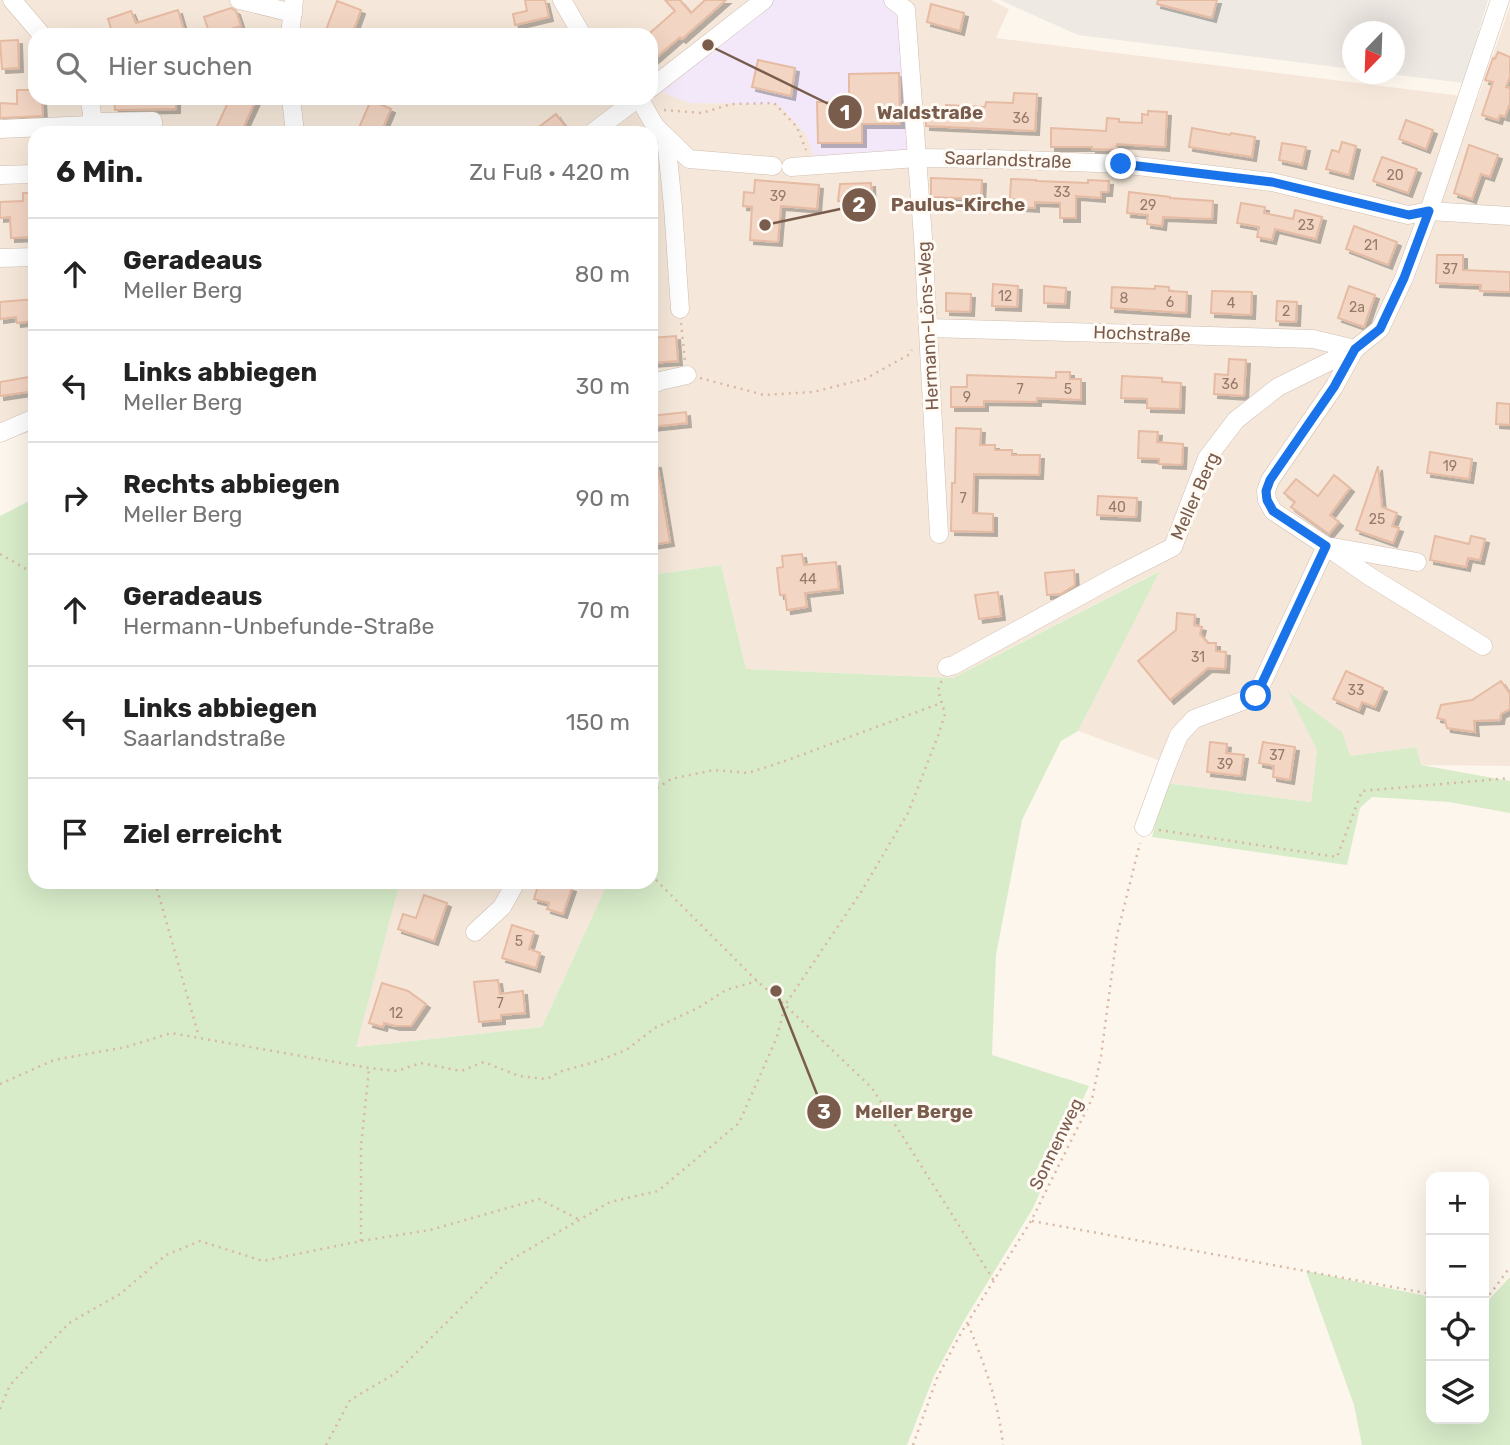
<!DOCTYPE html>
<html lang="de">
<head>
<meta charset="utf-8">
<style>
  body { margin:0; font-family:Rubik,sans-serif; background:#f6f6f6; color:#222 }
  .controls { position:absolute; right:21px; bottom:21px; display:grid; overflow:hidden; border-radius:14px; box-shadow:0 7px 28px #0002 }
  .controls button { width:63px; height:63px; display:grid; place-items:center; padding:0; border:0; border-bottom:2px solid #e0e0e0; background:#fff; color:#222; font:35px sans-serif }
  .compass { position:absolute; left:1342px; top:21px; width:63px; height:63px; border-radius:50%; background:#fff; box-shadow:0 7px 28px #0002; rotate:203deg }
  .stop { position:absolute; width:21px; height:21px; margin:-16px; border:5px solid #1a73e8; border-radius:50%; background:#fff }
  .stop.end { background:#1a73e8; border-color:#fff; box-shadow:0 2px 7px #0008 }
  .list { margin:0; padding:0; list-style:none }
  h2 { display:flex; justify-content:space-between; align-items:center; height:91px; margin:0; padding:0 28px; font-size:30px }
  h2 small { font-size:23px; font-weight:400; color:#767676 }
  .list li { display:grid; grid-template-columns:46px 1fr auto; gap:21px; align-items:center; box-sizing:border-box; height:112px; padding:0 28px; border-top:2px solid #e0e0e0 }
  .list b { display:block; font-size:26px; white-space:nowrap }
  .list p { margin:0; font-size:23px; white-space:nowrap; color:#767676 }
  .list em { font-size:23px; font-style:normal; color:#767676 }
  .icon { flex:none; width:38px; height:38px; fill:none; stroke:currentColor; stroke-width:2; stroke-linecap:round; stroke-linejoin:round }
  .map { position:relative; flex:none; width:1510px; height:1445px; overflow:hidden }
  .search { position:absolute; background:#fff; box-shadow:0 7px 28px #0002; left:28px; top:28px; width:630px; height:77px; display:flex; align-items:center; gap:18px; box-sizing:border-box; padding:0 24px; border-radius:21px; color:#767676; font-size:26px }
  .panel { position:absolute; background:#fff; box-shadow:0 7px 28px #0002; left:28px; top:126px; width:630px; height:763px; border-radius:21px }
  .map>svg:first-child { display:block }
  .residential { fill:#f5e8da; fill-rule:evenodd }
  .industrial { fill:#efe9e4 }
  .education { fill:#f3e8fa }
  .green { fill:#d8ecc9 }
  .building { fill:#f3d5c3; stroke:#e6bba3; stroke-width:2; filter:url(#shadow) }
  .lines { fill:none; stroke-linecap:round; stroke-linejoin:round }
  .minor-casing { stroke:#d1beb0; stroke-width:19 }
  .path { stroke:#d9b8a5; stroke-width:2.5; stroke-dasharray:2 5; stroke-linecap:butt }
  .minor { stroke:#fff; stroke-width:18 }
  .route { stroke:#1a73e8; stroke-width:9 }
  .labels { text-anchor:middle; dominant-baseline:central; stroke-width:6; stroke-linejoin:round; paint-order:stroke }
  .number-label { font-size:14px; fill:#987a6a }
  .street-label { font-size:18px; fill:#7a5c4d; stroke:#fffaf3 }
  .leader { fill:none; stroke:#7a5c4d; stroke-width:2.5 }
  .callout-dot { fill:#7a5c4d; stroke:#fffaf3; stroke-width:2.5 }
  .mark-label { font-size:21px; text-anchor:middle; font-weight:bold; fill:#fff }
  .callout-label { font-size:19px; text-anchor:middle; font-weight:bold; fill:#7a5c4d; stroke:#fffaf3; stroke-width:6; stroke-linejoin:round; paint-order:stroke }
</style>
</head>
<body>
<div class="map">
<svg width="1510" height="1445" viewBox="0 0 1510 1445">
  <defs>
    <filter id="shadow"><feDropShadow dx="4" dy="4" stdDeviation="0" flood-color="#0004"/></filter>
  </defs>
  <rect width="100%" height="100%" fill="#fdf6ec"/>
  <g class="residential">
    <path d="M 0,0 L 991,0 L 1009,9 L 996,38 L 1478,98 L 1510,6 L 1510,766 L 1420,765 L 1416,747 L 1350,756 L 1289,694 L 1317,750 L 1311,802 L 1166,783 L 1163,762 L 1078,731 L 1159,571 L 953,678 L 746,669 L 721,565 L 651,575 L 651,133 L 35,133 L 35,431 L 7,438 L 0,442 ZM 35,35 L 651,35 L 651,98 L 35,98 Z"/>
    <polygon points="400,882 608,882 542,1027 355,1047"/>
  </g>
  <polygon class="industrial" points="1000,0 1488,0 1464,83 1389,74 1394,74 1394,32 1352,32 1352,69 1078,35"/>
  <polygon class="education" points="764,0 893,0 906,10 917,158 817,166 806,134 778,104 690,103 651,88"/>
  <g class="green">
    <polygon points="35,498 35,882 400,882 356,1047 542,1027 608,882 651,882 651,793 660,780 651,746 651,575 721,565 746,669 953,678 1160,571 1078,731 1061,741 1022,820 996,955 992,1055 1089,1086 1032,1210 965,1319 934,1376 907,1445 0,1445 0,516"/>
    <polygon points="1288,692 1342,732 1350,756 1416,747 1421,765 1510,781 1510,813 1449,802 1372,797 1360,808 1347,865 1152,837 1166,783 1311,802 1317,750"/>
    <polygon points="1306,1271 1431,1297 1431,1419 1484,1419 1484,1303 1487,1302 1510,1277 1510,1445 1362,1445 1354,1405"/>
  </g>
  <g class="building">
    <polygon points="525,0 545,0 549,17 515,25 513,14 527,11"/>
    <polygon points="665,0 680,0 691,13 705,0 726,0 682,39 680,37 651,62 651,32 675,11"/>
    <polygon points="1158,0 1217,0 1212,18 1157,4"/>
    <polygon points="337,1 361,10 352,35 324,35"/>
    <polygon points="931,4 964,13 960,31 927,22"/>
    <polygon points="231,8 236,11 241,26 210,35 204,17"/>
    <polygon points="178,10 184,30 167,35 113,35 108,19 131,11 136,23"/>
    <polygon points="18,40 19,68 2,69 0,41"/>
    <polygon points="1498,52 1510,57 1510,77 1506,87 1510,88 1510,103 1505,117 1500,115 1498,120 1482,115 1493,82 1485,80 1493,58 1495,59"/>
    <polygon points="758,60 795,68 791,96 752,87"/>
    <polygon points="899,73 900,124 862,124 862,143 818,143 817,102 849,102 849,74"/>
    <polygon points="17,90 35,90 35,98 42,98 43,116 0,118 0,103 17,104"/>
    <polygon points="1014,93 1037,94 1035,131 926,126 926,108 946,108 946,105 985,107 986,102 1013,103"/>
    <polygon points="114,98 176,98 176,109 115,110"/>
    <polygon points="230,98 257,98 241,133 214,133"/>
    <polygon points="371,100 391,109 381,133 365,133 358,130"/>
    <polygon points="1148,111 1167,112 1165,147 1117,144 1117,150 1092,149 1092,147 1051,147 1051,128 1106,131 1107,118 1119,119 1119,122 1142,123 1142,114 1148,115"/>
    <polygon points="556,114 567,129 561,133 531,133"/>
    <polygon points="1406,120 1433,130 1426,149 1399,139"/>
    <polygon points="1192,128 1230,135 1231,133 1255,137 1252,157 1189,147"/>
    <polygon points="1342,142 1356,146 1349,175 1326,169 1332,150 1339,152"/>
    <polygon points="1282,143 1306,147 1302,165 1279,160"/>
    <polygon points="1469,145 1498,155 1490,177 1481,174 1472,199 1454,193"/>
    <polygon points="1382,157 1417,169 1408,193 1373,181"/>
    <polygon points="931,178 982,180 981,199 931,197"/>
    <polygon points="1011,179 1036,180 1036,181 1088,183 1088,180 1109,181 1108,192 1101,192 1101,198 1076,196 1076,218 1060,218 1060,203 1035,202 1035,208 1021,207 1021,200 1010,199"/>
    <polygon points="755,180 819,185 817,209 781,206 778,242 750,240 752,207 743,206 744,192 754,193"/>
    <polygon points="871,183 872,206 841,207 841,201 838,201 840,184"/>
    <polygon points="1129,192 1170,197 1170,198 1213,201 1212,219 1163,217 1162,226 1147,224 1148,215 1127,213"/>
    <polygon points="23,193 35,193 35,237 11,238 10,217 0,218 0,202 23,201"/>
    <polygon points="1241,203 1265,207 1264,213 1293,219 1295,210 1322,217 1316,239 1275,229 1272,240 1257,237 1259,227 1237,223"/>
    <polygon points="1354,226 1397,242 1388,265 1346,249"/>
    <polygon points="1437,255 1463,255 1463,270 1510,272 1510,292 1480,291 1481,285 1436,283"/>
    <polygon points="993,284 1018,286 1017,307 992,306"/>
    <polygon points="1044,286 1066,288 1065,304 1044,303"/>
    <polygon points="1155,286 1169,287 1169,291 1187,292 1186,313 1111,308 1112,287 1155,289"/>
    <polygon points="1349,286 1375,295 1364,327 1338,318"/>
    <polygon points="1212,291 1252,292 1251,315 1211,313"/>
    <polygon points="946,293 971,294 970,312 946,311"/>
    <polygon points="35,299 35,321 17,323 16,317 0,319 0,302"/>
    <polygon points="1277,301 1297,302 1296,322 1276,321"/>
    <polygon points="676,336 678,361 651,363 651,338"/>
    <polygon points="1229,359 1246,360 1244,396 1214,394 1215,374 1228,375"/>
    <polygon points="1056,372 1070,372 1070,379 1081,379 1081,400 1037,398 1037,402 984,401 984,407 951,407 951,387 967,387 967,375 1056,378"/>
    <polygon points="35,376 35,391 0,396 0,382"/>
    <polygon points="1122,376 1162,378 1162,382 1181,383 1180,409 1147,408 1147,399 1121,398"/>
    <polygon points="1497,403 1510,404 1510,425 1496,424"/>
    <polygon points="686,412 687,423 651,427 651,416"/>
    <polygon points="956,428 981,429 980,445 995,445 995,450 1012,450 1012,455 1040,455 1039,475 974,474 973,513 993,514 993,532 951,531 952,483 955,483"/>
    <polygon points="1139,431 1158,432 1157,442 1183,444 1182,465 1159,464 1159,459 1138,458"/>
    <polygon points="1430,452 1472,459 1469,479 1427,473"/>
    <polygon points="651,464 657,464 670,542 651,545"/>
    <polygon points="1378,466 1382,507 1397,513 1392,526 1399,528 1393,543 1356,530"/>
    <polygon points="1334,475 1350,488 1330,515 1339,522 1329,534 1291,507 1295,502 1284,493 1296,479 1318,496"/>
    <polygon points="1098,496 1137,498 1136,517 1097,515"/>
    <polygon points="1435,536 1469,544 1471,536 1485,539 1480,560 1468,558 1466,567 1430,560"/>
    <polygon points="802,554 804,565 836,562 839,589 805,593 807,607 787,610 785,595 780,595 777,568 783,567 782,556"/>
    <polygon points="1074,570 1075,585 1061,594 1047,595 1045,573"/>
    <polygon points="998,592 1001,616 979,619 975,595"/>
    <polygon points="1177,613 1195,615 1194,625 1202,627 1200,634 1208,643 1216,643 1216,651 1226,652 1225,669 1208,668 1170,700 1138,661 1176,630"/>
    <polygon points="1346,671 1383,688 1375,707 1362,702 1359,710 1333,699"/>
    <polygon points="1501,681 1510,694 1510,709 1501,714 1500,720 1474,721 1475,732 1447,728 1445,720 1437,718 1441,705 1472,700"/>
    <polygon points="1210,742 1227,744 1226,753 1244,755 1241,776 1207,772"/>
    <polygon points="1263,742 1295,747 1290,780 1273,777 1274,766 1259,763"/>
    <polygon points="539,882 553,882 572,888 563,914 547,909 549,903 534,899"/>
    <polygon points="424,895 447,903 434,941 398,929 403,914 416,918"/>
    <polygon points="512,925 534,932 529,949 540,953 536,968 502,958"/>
    <polygon points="498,980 500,994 523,991 525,1013 501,1015 501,1020 479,1022 474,982"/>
    <polygon points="382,983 408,991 426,1004 411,1026 396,1026 384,1023 383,1027 369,1023"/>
  </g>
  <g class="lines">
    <g class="minor-casing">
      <g id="minor">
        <polyline points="12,0 42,35"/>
        <polyline points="239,0 293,13"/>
        <polyline points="562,0 582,35"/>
        <polyline points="893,0 906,10 923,238 939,534"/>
        <polyline points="290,35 294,0"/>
        <polyline points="651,88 764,0"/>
        <polyline points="291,98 295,133"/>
        <polyline points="639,98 655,126 689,159 773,166"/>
        <polyline points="91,122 153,121 153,129"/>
        <polyline points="0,129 90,125"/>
        <path d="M 87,130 C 94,119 92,110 89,98"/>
        <polyline points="592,133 638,98"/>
        <polyline points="666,138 673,207 680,309"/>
        <polyline points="791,167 917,158 995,159 1121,164 1272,182 1408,215 1429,211 1510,216"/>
        <polyline points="0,175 35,174"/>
        <polyline points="0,258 35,257"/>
        <polyline points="928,328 1313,339 1355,349"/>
        <polyline points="651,385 660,381 687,375"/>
        <polyline points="0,433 35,418"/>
        <polyline points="1326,546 1369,576 1483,646"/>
        <polyline points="1333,547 1417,562"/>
        <polyline points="947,667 954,665 1118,575 1173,547 1207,458 1236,420 1278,387 1355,349 1380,329 1404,278 1429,211 1500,0"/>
        <polyline points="1144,827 1166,767 1179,735 1194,719 1256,696 1326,546 1273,511 1267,500 1266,491 1270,480 1334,387 1355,349"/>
        <polyline points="475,932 502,907 516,882"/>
      </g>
    </g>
    <g class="path">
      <polyline points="664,110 702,113 731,104 774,103 797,127 806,150"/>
      <polyline points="681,323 685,361"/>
      <polyline points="700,378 764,395 813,392 865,379 910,354 912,350"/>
      <polyline points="0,554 35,574"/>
      <polyline points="651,792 671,779 714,770 748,773 785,761 941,703"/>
      <polyline points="1159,830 1337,857 1362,791 1510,778"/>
      <polyline points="651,875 757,981 785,1005 872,1088 994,1281"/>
      <polyline points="155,882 199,1037"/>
      <polyline points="0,1084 54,1060 126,1047 171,1033 369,1068 397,1071 421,1063 461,1071 484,1062 519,1076 547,1079 562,1071 595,1062 626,1050 655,1028 698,1008 726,990 757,981"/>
      <polyline points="1032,1221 1431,1294"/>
      <polyline points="361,1241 361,1146 369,1069"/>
      <polyline points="1484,1299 1491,1293 1510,1267"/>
      <path d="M 968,1324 C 985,1366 998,1400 1003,1445"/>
      <polyline points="0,1409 10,1385 69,1323 120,1294 166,1255 200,1241 263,1261 361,1241 430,1230 539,1199 580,1220"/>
      <polyline points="326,1445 350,1400 396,1373 507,1262 610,1202 658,1191 739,1123 777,1037 785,1005 861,892 908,813 938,736 945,714 938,690 942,680"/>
      <polyline points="913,1445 937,1378 961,1333 1031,1221 1092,1099 1101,1056 1117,935 1140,843"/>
    </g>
    <use href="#minor" class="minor"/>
  </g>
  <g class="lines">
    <polyline class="route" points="1121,164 1272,182 1409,215 1429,211 1404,278 1380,329 1355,349 1334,387 1270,480 1266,491 1267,500 1273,511 1326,546 1256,696"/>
  </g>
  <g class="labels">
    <g class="number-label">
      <text x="1021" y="118">36</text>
      <text x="1395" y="175">20</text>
      <text x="1062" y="192">33</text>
      <text x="778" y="196">39</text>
      <text x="1148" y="205">29</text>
      <text x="1306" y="225">23</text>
      <text x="1371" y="245">21</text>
      <text x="1450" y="269">37</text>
      <text x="1005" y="296">12</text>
      <text x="1124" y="298">8</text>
      <text x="1170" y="302">6</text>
      <text x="1231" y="303">4</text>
      <text x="1357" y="307">2a</text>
      <text x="1286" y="311">2</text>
      <text x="1230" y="384">36</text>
      <text x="1020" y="389">7</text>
      <text x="1068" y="389">5</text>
      <text x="967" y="397">9</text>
      <text x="1450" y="466">19</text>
      <text x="963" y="498">7</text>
      <text x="1117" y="507">40</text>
      <text x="1377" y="519">25</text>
      <text x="808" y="579">44</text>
      <text x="1198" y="657">31</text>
      <text x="1356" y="690">33</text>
      <text x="1277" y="755">37</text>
      <text x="1225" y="764">39</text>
      <text x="519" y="941">5</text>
      <text x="500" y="1003">7</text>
      <text x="396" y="1013">12</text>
    </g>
    <g class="street-label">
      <text transform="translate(1008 160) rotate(2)">Saarlandstraße</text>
      <text transform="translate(928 326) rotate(-93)">Hermann-Löns-Weg</text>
      <text transform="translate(1142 334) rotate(2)">Hochstraße</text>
      <text transform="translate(1195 496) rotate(-66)">Meller Berg</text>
      <text transform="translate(1056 1144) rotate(-64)">Sonnenweg</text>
    </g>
  </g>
  <path class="leader" d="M708 45L845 112M765 225L859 205M776 991L824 1112"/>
  <g class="callout-dot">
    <circle cx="708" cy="45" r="7"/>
    <circle cx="765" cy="225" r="7"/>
    <circle cx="776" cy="991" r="7"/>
    <circle cx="845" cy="112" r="18"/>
    <circle cx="859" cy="205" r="18"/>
    <circle cx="824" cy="1112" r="18"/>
  </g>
  <g class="mark-label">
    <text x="845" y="120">1</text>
    <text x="859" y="212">2</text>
    <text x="824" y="1119">3</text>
  </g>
  <g class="callout-label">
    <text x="930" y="119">Waldstraße</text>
    <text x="958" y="211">Paulus-Kirche</text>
    <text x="914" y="1118">Meller Berge</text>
  </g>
</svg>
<div class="controls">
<button>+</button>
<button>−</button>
<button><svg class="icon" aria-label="locate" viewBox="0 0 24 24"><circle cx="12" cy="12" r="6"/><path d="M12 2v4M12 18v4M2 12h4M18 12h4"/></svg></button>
<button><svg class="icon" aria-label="layers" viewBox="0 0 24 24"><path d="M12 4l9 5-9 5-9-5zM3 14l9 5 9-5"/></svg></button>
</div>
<svg class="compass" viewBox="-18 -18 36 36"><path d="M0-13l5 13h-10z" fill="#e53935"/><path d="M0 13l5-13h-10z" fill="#767676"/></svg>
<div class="stop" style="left:1256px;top:696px"></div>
<div class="stop end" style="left:1121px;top:164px"></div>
<div class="search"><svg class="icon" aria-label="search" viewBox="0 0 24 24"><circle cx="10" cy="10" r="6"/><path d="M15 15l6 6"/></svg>Hier suchen</div>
<section class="panel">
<h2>6 Min.<small>Zu Fuß · 420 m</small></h2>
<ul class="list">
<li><svg class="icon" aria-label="ahead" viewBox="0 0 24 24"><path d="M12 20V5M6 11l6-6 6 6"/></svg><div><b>Geradeaus</b><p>Meller Berg</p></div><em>80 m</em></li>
<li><svg class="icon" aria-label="left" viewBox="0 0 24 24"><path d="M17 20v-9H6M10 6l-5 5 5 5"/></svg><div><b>Links abbiegen</b><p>Meller Berg</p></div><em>30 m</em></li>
<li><svg class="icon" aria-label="right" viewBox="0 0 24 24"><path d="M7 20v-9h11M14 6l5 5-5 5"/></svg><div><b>Rechts abbiegen</b><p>Meller Berg</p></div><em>90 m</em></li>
<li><svg class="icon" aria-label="ahead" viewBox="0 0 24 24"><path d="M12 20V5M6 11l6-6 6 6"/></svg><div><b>Geradeaus</b><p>Hermann-Unbefunde-Straße</p></div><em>70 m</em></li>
<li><svg class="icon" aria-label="left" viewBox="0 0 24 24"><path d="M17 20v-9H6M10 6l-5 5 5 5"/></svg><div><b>Links abbiegen</b><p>Saarlandstraße</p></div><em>150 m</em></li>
<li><svg class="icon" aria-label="arrive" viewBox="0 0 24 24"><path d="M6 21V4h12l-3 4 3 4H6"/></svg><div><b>Ziel erreicht</b></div></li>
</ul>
</section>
</div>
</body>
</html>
